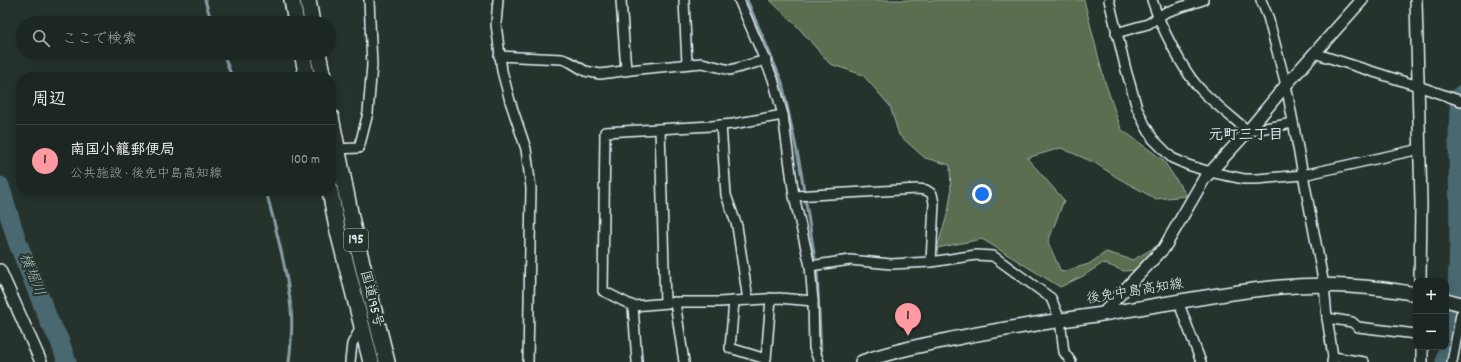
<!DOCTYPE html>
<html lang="ja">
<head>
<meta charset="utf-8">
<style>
  body { margin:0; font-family:Dekko,"Klee One",sans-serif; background:#252e2a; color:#f1f3f6 }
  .controls { position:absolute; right:12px; bottom:12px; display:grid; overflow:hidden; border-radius:8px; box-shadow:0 2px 10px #0003 }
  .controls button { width:36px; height:36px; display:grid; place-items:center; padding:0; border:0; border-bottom:1px solid #3a4340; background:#1c2622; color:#f1f3f6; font:20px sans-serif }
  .you { position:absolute; left:982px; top:194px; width:14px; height:14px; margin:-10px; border:3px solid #fff; border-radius:50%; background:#1a73e8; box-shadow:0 0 0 6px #1a73e833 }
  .badge { display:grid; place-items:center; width:26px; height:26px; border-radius:50%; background:#ff9aa2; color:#111; font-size:13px; font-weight:700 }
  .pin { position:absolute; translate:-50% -33px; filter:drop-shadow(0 1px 2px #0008) }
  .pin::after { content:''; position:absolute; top:21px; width:14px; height:12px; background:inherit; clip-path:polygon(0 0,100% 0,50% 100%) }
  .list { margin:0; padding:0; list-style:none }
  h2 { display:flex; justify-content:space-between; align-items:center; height:52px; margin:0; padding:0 16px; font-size:17px }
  h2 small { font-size:13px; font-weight:400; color:#a0a5a5 }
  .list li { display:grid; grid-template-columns:26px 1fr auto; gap:12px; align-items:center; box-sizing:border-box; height:72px; padding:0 16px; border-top:1px solid #3a4340 }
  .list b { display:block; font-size:15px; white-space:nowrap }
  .list p { margin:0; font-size:13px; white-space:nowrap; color:#a0a5a5 }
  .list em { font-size:13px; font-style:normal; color:#a0a5a5 }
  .icon { flex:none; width:22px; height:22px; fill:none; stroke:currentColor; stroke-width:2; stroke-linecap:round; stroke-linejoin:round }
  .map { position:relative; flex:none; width:1461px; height:362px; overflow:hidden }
  .search { position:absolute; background:#1c2622; box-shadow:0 2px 10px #0003; left:16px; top:16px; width:320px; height:44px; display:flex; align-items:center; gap:10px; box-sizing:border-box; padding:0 14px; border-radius:22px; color:#a0a5a5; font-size:15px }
  .panel { position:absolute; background:#1c2622; box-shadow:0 2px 10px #0003; left:16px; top:72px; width:320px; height:124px; border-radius:16px }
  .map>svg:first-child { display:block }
  .green { fill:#5d6d50; stroke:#a2afa4 }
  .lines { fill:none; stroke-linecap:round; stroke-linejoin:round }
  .stream { stroke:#899ea6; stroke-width:3 }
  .river { stroke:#49676f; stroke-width:19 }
  .minor-casing { stroke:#e8f1f8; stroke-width:12 }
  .tertiary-casing { stroke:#e8f1f8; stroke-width:14 }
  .secondary-casing { stroke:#e8f1f8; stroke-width:16 }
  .trunk-casing { stroke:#e8f1f8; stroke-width:18 }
  .minor { stroke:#26332d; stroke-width:9 }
  .tertiary { stroke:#26332d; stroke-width:11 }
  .secondary { stroke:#26332d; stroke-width:13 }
  .trunk { stroke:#26332d; stroke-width:15 }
  .labels { text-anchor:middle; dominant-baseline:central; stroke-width:4; stroke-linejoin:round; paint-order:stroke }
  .shield { fill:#26332d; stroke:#aeb8bb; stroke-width:1 }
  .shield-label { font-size:13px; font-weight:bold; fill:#e8f1f8 }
  .street-label { font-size:14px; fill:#e8f1f8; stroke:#26332d }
  .neighbourhood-label { font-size:15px; font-weight:bold; fill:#e8f1f8; stroke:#26332d }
  .water-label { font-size:15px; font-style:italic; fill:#a8bac1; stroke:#26332d }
</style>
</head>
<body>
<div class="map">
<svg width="1461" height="362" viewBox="0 0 1461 362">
  <rect width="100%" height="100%" fill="#26332d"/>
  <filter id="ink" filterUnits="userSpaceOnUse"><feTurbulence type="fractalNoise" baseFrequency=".025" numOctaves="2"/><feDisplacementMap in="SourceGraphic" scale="8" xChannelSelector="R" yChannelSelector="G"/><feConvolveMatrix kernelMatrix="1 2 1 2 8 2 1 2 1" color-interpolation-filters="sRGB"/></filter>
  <g filter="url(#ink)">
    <polygon class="green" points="770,0 1084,0 1104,79 1121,129 1163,160 1187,196 1156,199 1118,178 1095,163 1061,148 1027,158 1064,200 1048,242 1061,272 1089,264 1106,252 1133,260 1162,243 1135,270 1124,271 1103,263 1083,276 1060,287 982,239 937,248 948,212 951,193 950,165 925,158 899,135 890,106 863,75 830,64 797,26"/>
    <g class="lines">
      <g class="stream">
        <polyline points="205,0 212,23"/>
        <polyline points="747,0 782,82 800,166 815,259"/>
        <polyline points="223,53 232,77"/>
        <path d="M 266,191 C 276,230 287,269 291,309 C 293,326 291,345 289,362"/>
        <polyline points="817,270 821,353"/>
      </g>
      <g class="river">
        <polyline points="0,186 17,241 50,323 59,339 67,362"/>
        <polyline points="1445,362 1457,288 1459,244 1458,138 1459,107 1461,95"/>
      </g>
      <g class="minor-casing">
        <g id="minor">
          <polyline points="498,0 496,24 502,71 510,101 526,149 531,188 528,362"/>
          <polyline points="621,0 626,70"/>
          <polyline points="684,0 687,64"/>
          <polyline points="739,0 773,79 783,115 794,196 810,266 813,301 814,348 819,362"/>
          <polyline points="1109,0 1126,70 1137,108 1145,125 1153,139 1172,158 1188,165 1210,172 1244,179 1257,179 1303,175 1420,149"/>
          <path d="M 1152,0 C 1160,25 1183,72 1202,91 C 1216,105 1233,118 1248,131 L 1293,123"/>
          <polyline points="1261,0 1268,17 1286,85 1324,285 1327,318 1333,357 1332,362"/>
          <polyline points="1116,33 1148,24 1166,12 1203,0"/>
          <polyline points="1314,53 1418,86 1461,101"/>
          <polyline points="499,56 562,59 570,62 585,71 600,74 639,69 702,63 730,70 766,60"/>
          <polyline points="783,115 733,124 711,126 605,132 603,291 633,306 681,302 719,302 779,298 813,301"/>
          <polyline points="721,125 726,195 737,226 748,300"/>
          <polyline points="660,129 665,303"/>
          <polyline points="334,149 359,148 368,113 372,65 369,0"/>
          <polyline points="794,196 917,189 926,190 932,194 934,203 931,262"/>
          <polyline points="810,266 850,260 891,264 931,262 976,255 993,256 1051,298 1060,320 1064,352 1071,362"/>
          <polyline points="734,301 730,348 766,359 771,298"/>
          <polyline points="1178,301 1201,362"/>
          <polyline points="675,302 684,362"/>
          <polyline points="633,306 637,362"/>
          <polyline points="1327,318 1352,322 1358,327 1416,334"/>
          <polyline points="1333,357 1364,362"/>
          <polyline points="350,362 352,344 361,327"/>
          <polyline points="1452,362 1461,314"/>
        </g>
      </g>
      <g class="tertiary-casing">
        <g id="tertiary">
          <polyline points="1416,0 1421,203 1420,281"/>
          <polyline points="0,270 41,362"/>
          <polyline points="1103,314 1112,303 1164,248 1204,179 1248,131 1286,85 1362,0"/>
          <polyline points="1422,362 1422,347"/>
        </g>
      </g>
      <g class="secondary-casing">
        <g id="secondary">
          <polyline points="1446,300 1461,304"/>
          <path d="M 862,362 C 886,353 913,347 938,342 C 991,330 1042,323 1096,315 C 1157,306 1218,293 1281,287 C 1323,283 1374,286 1416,294"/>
        </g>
      </g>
      <g class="trunk-casing">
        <g id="trunk">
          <polyline points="292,0 296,23"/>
          <polyline points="308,0 312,23"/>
          <polyline points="302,53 307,77"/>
          <polyline points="318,53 323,77"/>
          <polyline points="331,117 353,227 387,362"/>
          <polyline points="330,191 337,228 371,362"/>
        </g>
      </g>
      <use href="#minor" class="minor"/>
      <use href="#tertiary" class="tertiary"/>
      <use href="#secondary" class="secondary"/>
      <use href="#trunk" class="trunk"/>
    </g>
  </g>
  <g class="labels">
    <rect class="shield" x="344" y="229" width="24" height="22" rx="3"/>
    <g class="shield-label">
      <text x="356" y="240">195</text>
    </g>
    <g class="street-label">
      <text transform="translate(1135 292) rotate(-9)">後免中島高知線</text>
      <text transform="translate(371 299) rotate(76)">国道195号</text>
    </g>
    <g class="neighbourhood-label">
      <text x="1246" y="136">元町三丁目</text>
    </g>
    <g class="water-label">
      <text transform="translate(31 275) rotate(68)">横堀川</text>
    </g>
  </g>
</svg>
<div class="controls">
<button>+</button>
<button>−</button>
</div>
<div class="you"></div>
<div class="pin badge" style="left:908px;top:336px">1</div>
<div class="search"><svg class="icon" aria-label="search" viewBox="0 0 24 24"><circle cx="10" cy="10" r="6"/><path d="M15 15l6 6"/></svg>ここで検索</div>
<section class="panel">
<h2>周辺<small></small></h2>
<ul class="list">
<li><span class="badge">1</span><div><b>南国小籠郵便局</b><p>公共施設 · 後免中島高知線</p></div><em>100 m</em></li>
</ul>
</section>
</div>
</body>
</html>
